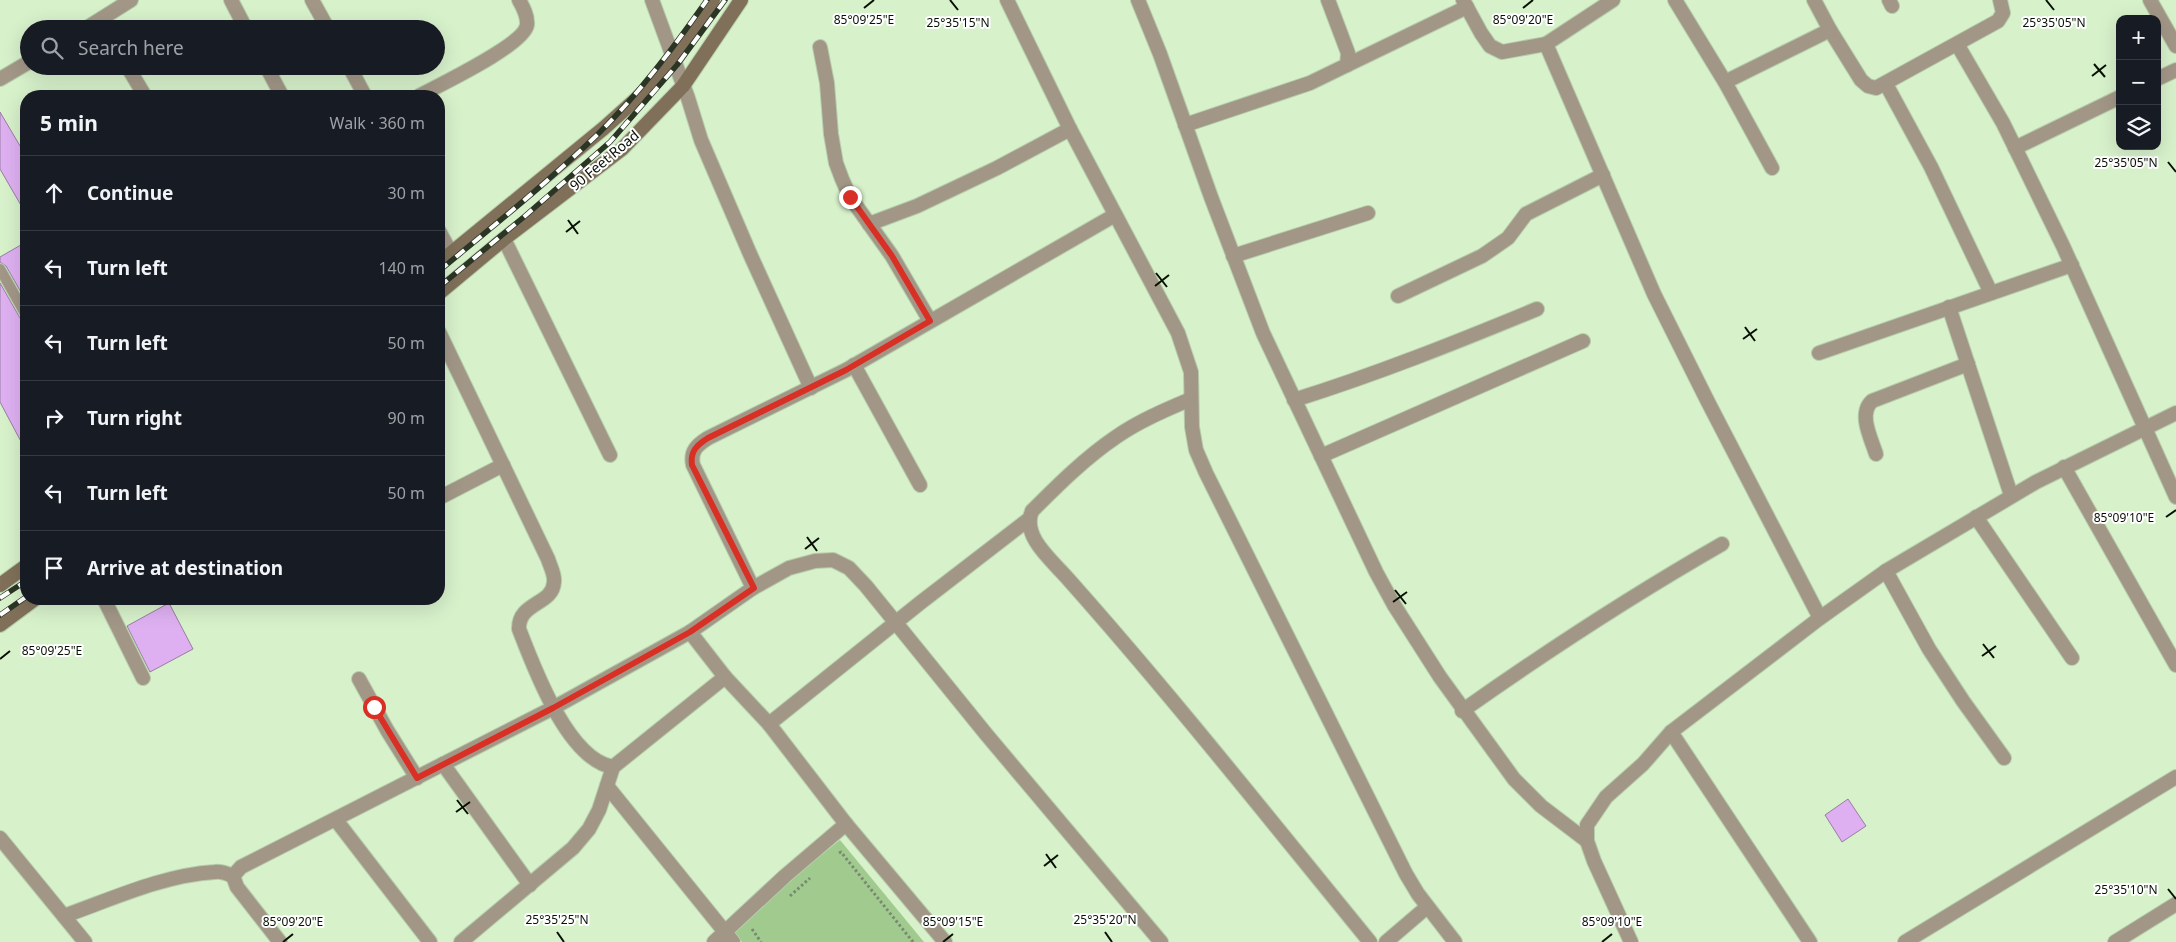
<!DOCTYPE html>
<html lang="en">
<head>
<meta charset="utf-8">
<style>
  body { margin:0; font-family:"Noto Sans",sans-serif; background:#20242c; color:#f1f3f6 }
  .controls { position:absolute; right:15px; top:15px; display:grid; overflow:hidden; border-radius:10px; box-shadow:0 5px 20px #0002 }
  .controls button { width:45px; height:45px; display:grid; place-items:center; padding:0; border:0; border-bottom:1px solid #363941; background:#171b24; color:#f1f3f6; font:25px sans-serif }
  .stop { position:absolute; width:15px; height:15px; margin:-11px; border:4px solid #d93025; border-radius:50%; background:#fff }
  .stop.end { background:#d93025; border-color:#fff; box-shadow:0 1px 5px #0008 }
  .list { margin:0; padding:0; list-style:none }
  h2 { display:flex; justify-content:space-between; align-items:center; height:65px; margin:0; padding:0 20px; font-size:21px }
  h2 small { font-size:16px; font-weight:400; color:#9ea1a6 }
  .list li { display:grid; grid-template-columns:32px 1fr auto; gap:15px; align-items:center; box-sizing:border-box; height:75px; padding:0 20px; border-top:1px solid #363941 }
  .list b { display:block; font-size:19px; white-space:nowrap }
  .list em { font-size:16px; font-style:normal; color:#9ea1a6 }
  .icon { flex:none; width:28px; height:28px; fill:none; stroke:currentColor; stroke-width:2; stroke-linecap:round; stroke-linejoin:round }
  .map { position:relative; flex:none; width:2176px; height:942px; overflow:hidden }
  .search { position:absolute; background:#171b24; box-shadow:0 5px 20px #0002; left:20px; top:20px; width:425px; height:55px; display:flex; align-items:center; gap:12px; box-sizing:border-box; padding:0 18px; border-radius:28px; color:#9ea1a6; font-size:19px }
  .panel { position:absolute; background:#171b24; box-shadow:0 5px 20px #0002; left:20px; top:90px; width:425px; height:515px; border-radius:20px }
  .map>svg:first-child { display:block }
  .green { fill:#a1cb8e }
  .building { fill:#deb0f1; stroke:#977ea1 }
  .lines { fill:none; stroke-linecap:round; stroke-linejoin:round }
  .service-casing { stroke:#b6cdab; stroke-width:12 }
  .minor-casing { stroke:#b6cdab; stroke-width:16 }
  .secondary-casing { stroke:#b6cdab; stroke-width:16 }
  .path { stroke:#798a70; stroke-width:3; stroke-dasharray:2.5 2.5; stroke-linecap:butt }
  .service { stroke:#a29787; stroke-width:10 }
  .minor { stroke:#a29787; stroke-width:14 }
  .secondary { stroke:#807059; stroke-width:14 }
  .rail-casing { stroke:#2a3524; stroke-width:5.5 }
  .rail { stroke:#fff; stroke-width:4; stroke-dasharray:11; stroke-linecap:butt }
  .route { stroke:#d93025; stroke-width:6 }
  .ticks { fill:none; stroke:#081004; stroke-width:2 }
  .labels { text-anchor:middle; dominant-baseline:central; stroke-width:4; stroke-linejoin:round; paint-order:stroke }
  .street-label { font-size:14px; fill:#081004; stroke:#fff }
  .ticks-label { font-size:12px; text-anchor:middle; fill:#081004; stroke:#fff; stroke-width:4; stroke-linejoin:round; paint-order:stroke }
</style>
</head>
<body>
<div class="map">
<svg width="2176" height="942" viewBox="0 0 2176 942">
  <rect width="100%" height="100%" fill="#d7f1cb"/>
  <polygon class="green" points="840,840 924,942 742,942 729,928"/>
  <g class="building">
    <polygon points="0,112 26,156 26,214 0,169"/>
    <polygon points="26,242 26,301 6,266 0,262 0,257"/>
    <polygon points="0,283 20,318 26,322 26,451 0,402"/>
    <polygon points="169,603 193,649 150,672 127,626"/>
    <polygon points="1848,799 1866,826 1842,842 1825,815"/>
  </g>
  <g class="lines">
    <g class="service-casing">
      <polyline id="service" points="0,269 26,315"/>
    </g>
    <g class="minor-casing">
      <g id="minor">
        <polyline points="231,0 246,29"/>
        <polyline points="312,0 328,29"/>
        <polyline points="652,0 688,98 701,140 750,254 811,388"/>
        <polyline points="1007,0 1070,129 1178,333 1191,372 1192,427 1196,450 1206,473 1406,874 1418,894 1455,942"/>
        <polyline points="1138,0 1160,54 1211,197 1263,333 1376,572 1394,605 1440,677 1514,779 1541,806 1587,841"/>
        <polyline points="1463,0 1481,33 1490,46 1502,52 1546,44 1613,0"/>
        <polyline points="1675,0 1725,82 1772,168"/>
        <polyline points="1814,0 1830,30 1861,80 1868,86 1876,88 1998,21 2003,13 2000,0"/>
        <polyline points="1889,0 1892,6"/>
        <polyline points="2150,0 2176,46"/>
        <polyline points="85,29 131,0"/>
        <polyline points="1546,44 1654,294 1708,402 1820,618"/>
        <polyline points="1957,44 2003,123 2063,246 2176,497"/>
        <polyline points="820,47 827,83 831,134 836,163 842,179 850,197 892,256 930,321"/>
        <polyline points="1347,65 1467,7"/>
        <polyline points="127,66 145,96"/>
        <polyline points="266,66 282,96"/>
        <polyline points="349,66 365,96"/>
        <polyline points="0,79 29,62"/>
        <polyline points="2157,79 2176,70"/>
        <polyline points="1725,82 1830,30"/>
        <polyline points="1886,84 1931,167 1991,293"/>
        <path d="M 419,96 C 439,85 524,45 527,25 C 528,16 523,7 519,0"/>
        <polyline points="1185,125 1310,83 1347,65 1348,53 1328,0"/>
        <polyline points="2015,148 2120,97"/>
        <polyline points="869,224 917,206 997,168 1070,129"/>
        <polyline points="439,231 451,253"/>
        <polyline points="504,239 610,455"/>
        <polyline points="1233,256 1368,213"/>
        <polyline points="1398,296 1482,256 1508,238 1526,214 1603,175"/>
        <polyline points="1949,307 2011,495"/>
        <path d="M 439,332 L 548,559 C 550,566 555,574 554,582 C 553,605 518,602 519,629 C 534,668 568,760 613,767 L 725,677"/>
        <polyline points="1819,353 2072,265"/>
        <polyline points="854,365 920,485"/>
        <path d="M 1191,399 C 1165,410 1139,421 1116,437 C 1085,458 1058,485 1032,511 C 1021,537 1053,561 1069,580 C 1173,697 1271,821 1370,942"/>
        <path d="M 1294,400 C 1377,374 1457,342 1537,309"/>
        <path d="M 1876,454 C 1871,438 1858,414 1872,401 L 1968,364"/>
        <polyline points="1321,456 1583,341"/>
        <polyline points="2064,467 2176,665"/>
        <polyline points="439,498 503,465"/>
        <polyline points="1976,517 2072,658"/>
        <polyline points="1886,571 1929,649 1963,701 2004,758"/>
        <path d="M 753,588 L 693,465 C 690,451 697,445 708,438 L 846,370 L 1115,215"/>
        <polyline points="104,599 143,678"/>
        <polyline points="690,632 725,677 769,724 846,824 945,942"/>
        <polyline points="359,679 387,730 417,778"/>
        <path d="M 1462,711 C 1547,651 1633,595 1722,544"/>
        <polyline points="769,724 920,603 1029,519"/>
        <polyline points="1671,732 1810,942"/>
        <polyline points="443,764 530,885"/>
        <polyline points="607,786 733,942"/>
        <polyline points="336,820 430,942"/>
        <polyline points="0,838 85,942"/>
        <path d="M 64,916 C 112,899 163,875 215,872 C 221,871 228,874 233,876"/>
        <polyline points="280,942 237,887 233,876 241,867 553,708 690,632 753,588 789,568 815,561 833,560 849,568 866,586 986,734 1161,942"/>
        <polyline points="461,942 573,848 589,829 599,810 613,767"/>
        <polyline points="714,942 785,876 846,824"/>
        <polyline points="1386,942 1427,907"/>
        <polyline points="1631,942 1594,861 1587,841 1587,825 1606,797 1643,764 1671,732 1820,618 1886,571 2036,482 2176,413"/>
        <polyline points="1905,942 2176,777"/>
        <polyline points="2115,942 2176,904"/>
      </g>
    </g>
    <g class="secondary-casing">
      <g id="secondary">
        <polyline points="439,263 604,128 652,85 675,60 713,0"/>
        <polyline points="439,293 504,239 622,149 683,86 741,0"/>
        <polyline points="0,585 26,566"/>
        <polyline points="0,625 35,599"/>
      </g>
    </g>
    <g class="path">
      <polyline points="839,853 841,852 913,942"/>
      <polyline points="790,896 810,878"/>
      <polyline points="752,929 761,942"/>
    </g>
    <use href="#service" class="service"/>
    <use href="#minor" class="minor"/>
    <use href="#secondary" class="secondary"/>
    <g class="rail-casing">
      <g id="rail">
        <path d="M 439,271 C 492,227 547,183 597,135 C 639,94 674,47 707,0"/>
        <polyline points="439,287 525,216 610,142 677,65 725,0"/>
        <polyline points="0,598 26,581"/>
        <polyline points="0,615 26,597"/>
      </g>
    </g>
    <use href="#rail" class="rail"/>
  </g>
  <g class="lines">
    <path class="route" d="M 374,707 L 417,778 L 553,708 L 690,632 L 754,588 L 692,465 C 690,451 697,445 708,438 L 846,370 L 930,321 L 892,256 L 850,197"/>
  </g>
  <path class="ticks" d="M 950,0 L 958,10M 2046,0 L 2054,10M 864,8 L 874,0M 1523,8 L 1533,0M 2094,64 L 2105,77M 2092,76 L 2106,65M 2168,162 L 2176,172M 568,220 L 578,234M 566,232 L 580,221M 1156,273 L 1167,287M 1155,286 L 1169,275M 1745,327 L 1755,341M 1743,339 L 1757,329M 2166,517 L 2176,510M 807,537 L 817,551M 805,549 L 819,538M 1395,590 L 1406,604M 1393,602 L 1407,592M 1983,644 L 1994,658M 1982,656 L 1996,646M 0,659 L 10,651M 457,800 L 468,814M 456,812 L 470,802M 1046,854 L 1056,868M 1044,866 L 1058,855M 2168,889 L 2176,899M 557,932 L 564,942M 1105,932 L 1112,942M 283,942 L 293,934M 943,942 L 953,934M 1602,942 L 1612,934"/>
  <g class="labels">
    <g class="street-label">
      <text transform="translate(604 160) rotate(-40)">90 Feet Road</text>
    </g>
  </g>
  <g class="ticks-label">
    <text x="864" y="24">85°09'25"E</text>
    <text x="1523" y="24">85°09'20"E</text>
    <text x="958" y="27">25°35'15"N</text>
    <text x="2054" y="27">25°35'05"N</text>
    <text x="2126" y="167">25°35'05"N</text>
    <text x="2124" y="522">85°09'10"E</text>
    <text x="52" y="655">85°09'25"E</text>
    <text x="2126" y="894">25°35'10"N</text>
    <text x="557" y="924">25°35'25"N</text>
    <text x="1105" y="924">25°35'20"N</text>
    <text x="293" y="926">85°09'20"E</text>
    <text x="953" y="926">85°09'15"E</text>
    <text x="1612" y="926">85°09'10"E</text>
  </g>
</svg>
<div class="controls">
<button>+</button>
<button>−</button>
<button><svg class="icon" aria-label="layers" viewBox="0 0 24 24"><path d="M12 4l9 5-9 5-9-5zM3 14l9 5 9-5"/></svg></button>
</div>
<div class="stop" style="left:374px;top:707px"></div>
<div class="stop end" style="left:850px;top:197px"></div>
<div class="search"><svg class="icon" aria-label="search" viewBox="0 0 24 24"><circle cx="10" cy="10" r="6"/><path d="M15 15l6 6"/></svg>Search here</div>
<section class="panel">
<h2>5 min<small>Walk · 360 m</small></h2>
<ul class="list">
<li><svg class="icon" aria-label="ahead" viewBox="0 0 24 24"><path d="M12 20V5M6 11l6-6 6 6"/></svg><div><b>Continue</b></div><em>30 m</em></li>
<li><svg class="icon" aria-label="left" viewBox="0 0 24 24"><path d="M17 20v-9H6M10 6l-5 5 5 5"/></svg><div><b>Turn left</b></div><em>140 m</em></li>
<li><svg class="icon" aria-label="left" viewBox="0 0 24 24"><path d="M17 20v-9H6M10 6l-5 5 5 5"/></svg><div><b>Turn left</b></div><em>50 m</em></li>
<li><svg class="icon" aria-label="right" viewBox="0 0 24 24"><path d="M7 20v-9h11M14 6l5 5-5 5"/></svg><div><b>Turn right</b></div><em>90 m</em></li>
<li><svg class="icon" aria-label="left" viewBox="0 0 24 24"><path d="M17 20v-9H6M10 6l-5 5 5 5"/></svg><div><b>Turn left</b></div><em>50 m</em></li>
<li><svg class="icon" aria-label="arrive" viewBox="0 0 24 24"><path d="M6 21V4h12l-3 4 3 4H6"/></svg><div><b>Arrive at destination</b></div></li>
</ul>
</section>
</div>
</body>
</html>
